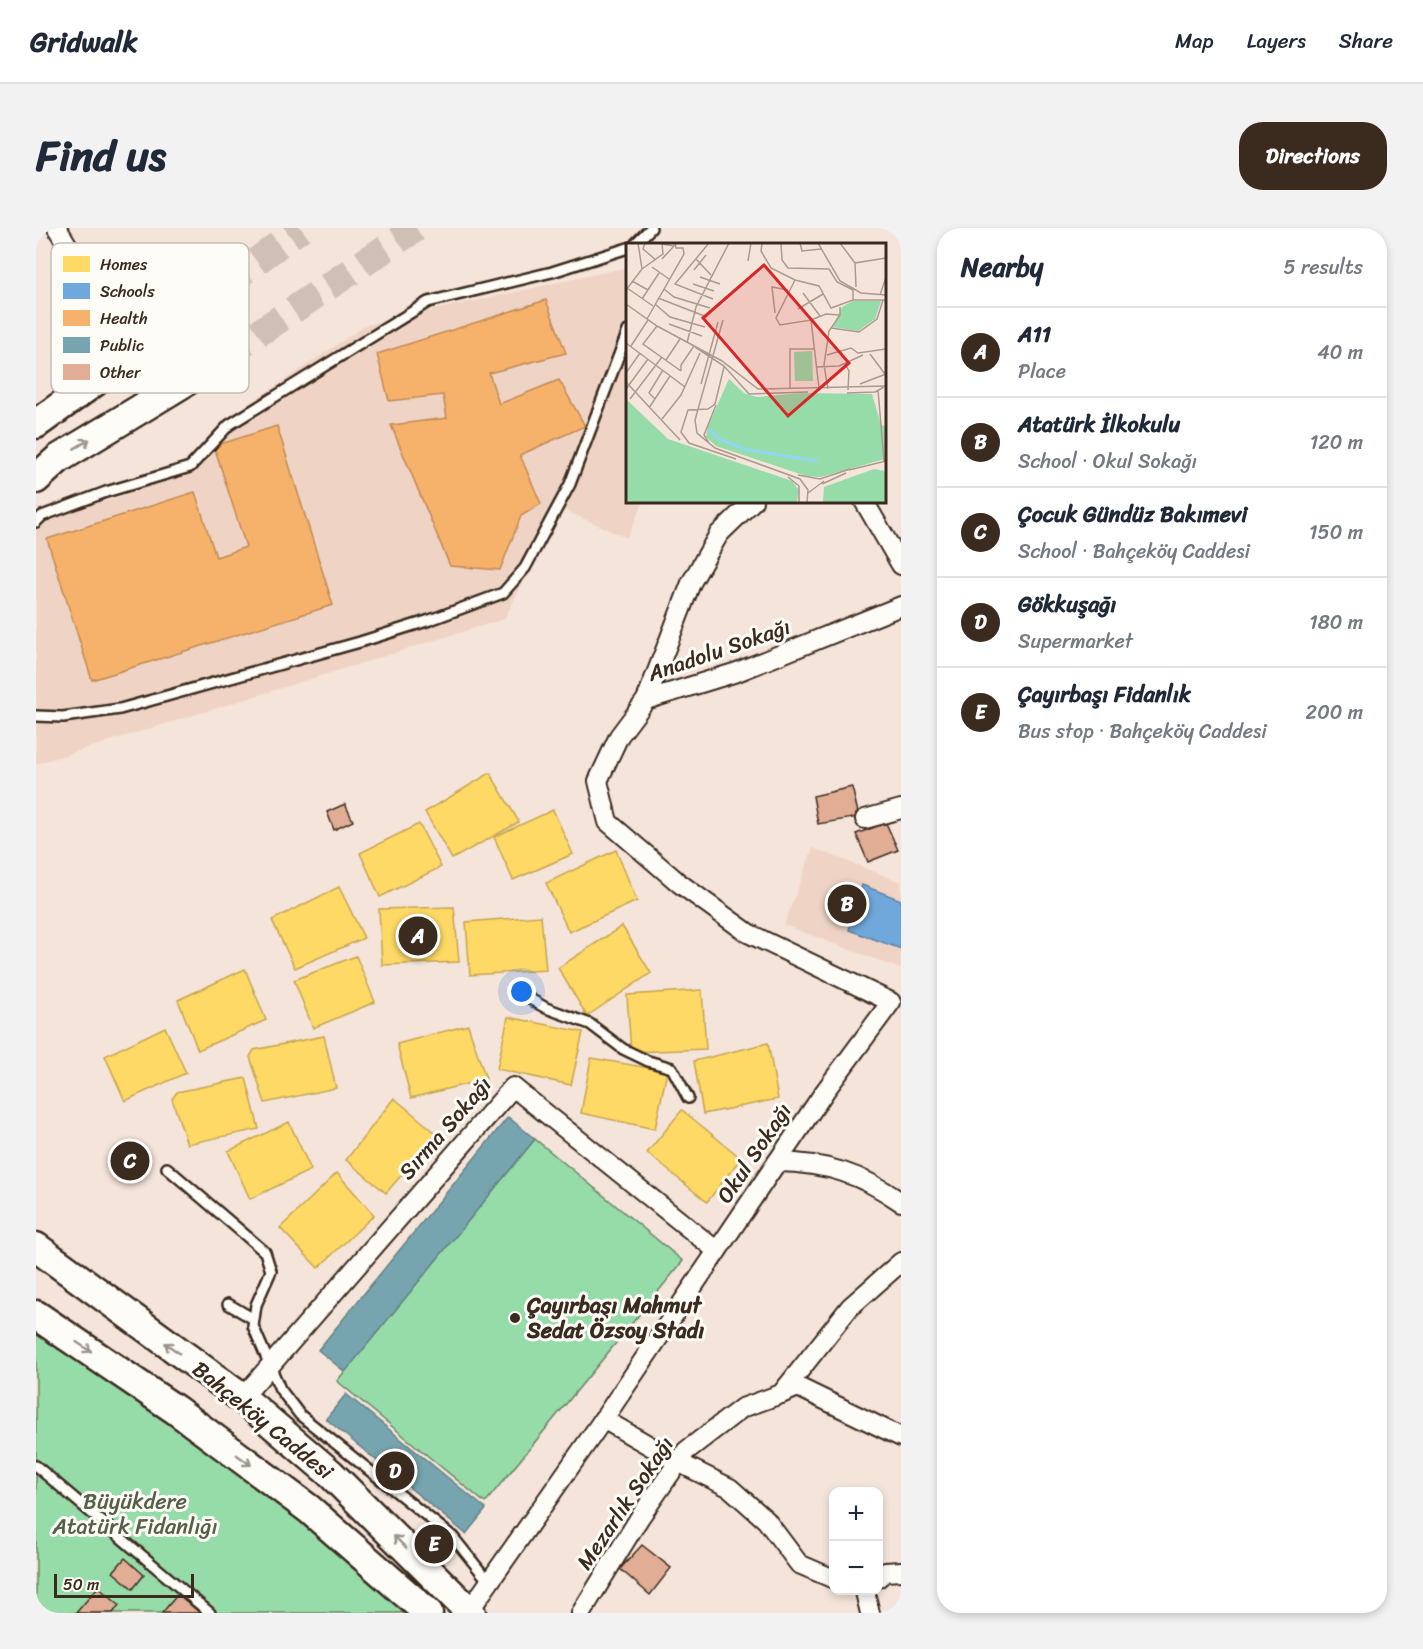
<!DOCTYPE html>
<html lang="en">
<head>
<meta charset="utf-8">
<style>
  body { margin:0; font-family:Sriracha,sans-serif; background:#f2f2f3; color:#1f2937 }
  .controls { position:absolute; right:18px; bottom:18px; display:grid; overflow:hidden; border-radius:12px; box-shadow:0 3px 9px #0003 }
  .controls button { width:54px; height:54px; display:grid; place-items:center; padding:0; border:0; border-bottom:2px solid #e0e1e3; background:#fff; color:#1f2937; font:30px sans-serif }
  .scale { position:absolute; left:18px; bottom:15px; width:140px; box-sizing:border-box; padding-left:6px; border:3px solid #3b2a1e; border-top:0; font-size:16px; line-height:21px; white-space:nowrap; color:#3b2a1e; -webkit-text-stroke:4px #fdfcf7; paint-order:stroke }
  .you { position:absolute; left:486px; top:764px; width:21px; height:21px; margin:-15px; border:4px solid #fff; border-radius:50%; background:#1a73e8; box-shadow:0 0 0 9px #1a73e833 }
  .badge { display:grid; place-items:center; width:39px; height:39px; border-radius:50%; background:#3b2a1e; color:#fff; font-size:20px; font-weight:700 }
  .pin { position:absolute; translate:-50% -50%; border:3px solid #fff; box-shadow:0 2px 6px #0006 }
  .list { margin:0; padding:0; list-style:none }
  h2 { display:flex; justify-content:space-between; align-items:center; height:78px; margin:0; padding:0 24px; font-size:26px }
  h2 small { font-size:20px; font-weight:400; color:#747a83 }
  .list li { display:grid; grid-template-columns:39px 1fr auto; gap:18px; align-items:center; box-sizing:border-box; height:90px; padding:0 24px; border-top:2px solid #e0e1e3 }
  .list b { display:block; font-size:22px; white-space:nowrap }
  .list p { margin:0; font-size:20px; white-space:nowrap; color:#747a83 }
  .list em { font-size:20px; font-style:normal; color:#747a83 }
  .map { position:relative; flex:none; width:865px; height:1385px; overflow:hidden; border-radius:24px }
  header { display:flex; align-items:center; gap:36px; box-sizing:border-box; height:84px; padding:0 30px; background:#fff; border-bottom:2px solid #e0e1e3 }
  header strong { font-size:28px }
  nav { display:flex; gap:33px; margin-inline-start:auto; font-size:21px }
  .intro { display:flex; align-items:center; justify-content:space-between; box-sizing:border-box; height:144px; padding:0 36px }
  h1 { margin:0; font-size:42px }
  .button { padding:15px 27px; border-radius:24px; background:#3b2a1e; color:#fff; font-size:21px; font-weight:700 }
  main { display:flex; gap:36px; padding:0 36px }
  aside { flex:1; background:#fff; border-radius:24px; box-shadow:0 3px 9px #0003 }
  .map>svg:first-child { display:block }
  .built { fill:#efd4c5 }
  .green { fill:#96dca8; stroke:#688363; stroke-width:1.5 }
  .homes { fill:#ffd966; stroke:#c4a450; stroke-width:1.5 }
  .schools { fill:#6fa8dc; stroke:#5f82a3; stroke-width:1.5 }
  .health { fill:#f6b26b; stroke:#be8954; stroke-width:1.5 }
  .public { fill:#76a5af; stroke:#648084; stroke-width:1.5 }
  .building { fill:#e1ad95; stroke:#3b2a1e; stroke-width:1.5 }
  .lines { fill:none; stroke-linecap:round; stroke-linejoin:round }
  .primary-tunnel { stroke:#d0bfb4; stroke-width:28; stroke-dasharray:28 14; stroke-linecap:butt }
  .lane-casing { stroke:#3b2a1e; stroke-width:14 }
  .street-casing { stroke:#3b2a1e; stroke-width:22 }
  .primary-casing { stroke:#3b2a1e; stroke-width:33 }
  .lane { stroke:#fdfcf7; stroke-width:9 }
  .street { stroke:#fdfcf7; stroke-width:18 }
  .primary { stroke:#fdfcf7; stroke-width:28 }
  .oneway { stroke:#9c938a }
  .poi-dot { fill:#3b2a1e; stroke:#fdfcf7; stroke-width:2 }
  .labels { text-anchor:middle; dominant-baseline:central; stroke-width:6; stroke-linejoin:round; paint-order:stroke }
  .street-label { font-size:22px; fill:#3b2a1e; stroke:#fdfcf7 }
  .poi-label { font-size:22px; font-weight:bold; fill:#3b2a1e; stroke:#fdfcf7; text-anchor:start }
  .park-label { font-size:22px; fill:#565f47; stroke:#fdfcf7 }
  .inset-river { fill:none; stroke:#90d6f2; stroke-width:3 }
  .inset-road { fill:none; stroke:#ab9a8f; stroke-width:1.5 }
  .view { fill:#d62828; fill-opacity:0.15; stroke:#d62828; stroke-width:3 }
  .inset-edge { fill:none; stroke:#3b2a1e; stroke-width:3 }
  .key { fill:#fdfcf7; stroke:#c3bdb6; stroke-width:1.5 }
  .key-label { font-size:16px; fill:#3b2a1e }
</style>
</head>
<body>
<header>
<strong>Gridwalk</strong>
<nav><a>Map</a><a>Layers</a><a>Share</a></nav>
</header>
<div class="intro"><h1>Find us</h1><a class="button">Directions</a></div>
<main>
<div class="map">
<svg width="865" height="1385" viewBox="0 0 865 1385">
  <rect width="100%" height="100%" fill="#f5e4da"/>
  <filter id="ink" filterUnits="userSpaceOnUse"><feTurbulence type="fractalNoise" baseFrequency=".0167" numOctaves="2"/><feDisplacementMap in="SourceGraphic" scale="12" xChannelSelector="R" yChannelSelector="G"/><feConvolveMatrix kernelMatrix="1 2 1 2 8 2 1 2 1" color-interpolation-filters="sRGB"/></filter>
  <g filter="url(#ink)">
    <g class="built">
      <polygon points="592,39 592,273 608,273 591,310 526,281 468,391 0,536 0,295 129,254 188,193 330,97"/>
      <polygon points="777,620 865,654 865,741 748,697"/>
    </g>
    <g class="green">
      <polygon points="499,911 647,1033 449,1275 301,1153"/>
      <polygon points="0,1100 159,1206 378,1385 0,1385"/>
    </g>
    <g class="homes">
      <polygon points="454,545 483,594 416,631 389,584"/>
      <polygon points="517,582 537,626 477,652 458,609"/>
      <polygon points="383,596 405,639 344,669 324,625"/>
      <polygon points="580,622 601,673 533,704 510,655"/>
      <polygon points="303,659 328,710 259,740 236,692"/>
      <polygon points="418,679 423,734 346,737 343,681"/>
      <polygon points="505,688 510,742 434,747 430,694"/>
      <polygon points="586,698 615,745 551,788 522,740"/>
      <polygon points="320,728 339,774 277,800 258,752"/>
      <polygon points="209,741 230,792 162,822 142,772"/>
      <polygon points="666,762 670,821 595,824 591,767"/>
      <polygon points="472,789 547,804 535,857 461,841"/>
      <polygon points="432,797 450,851 375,870 361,816"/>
      <polygon points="129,799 150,845 89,873 69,828"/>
      <polygon points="288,808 300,860 229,875 214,829 218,822"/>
      <polygon points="732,815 742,871 667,886 658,833"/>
      <polygon points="555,830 631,843 619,901 545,885"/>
      <polygon points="210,850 223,901 151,916 136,871 141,864"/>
      <polygon points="358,870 401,906 350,965 310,932"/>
      <polygon points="646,882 705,930 671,974 611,925"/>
      <polygon points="253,894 275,942 214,971 192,923"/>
      <polygon points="301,945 338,987 282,1040 244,1000"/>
    </g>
    <polygon class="schools" points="826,657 865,672 865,721 813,702"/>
    <g class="health">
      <polygon points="510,72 530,125 453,145 463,176 523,152 549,198 484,227 505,276 485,288 464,342 414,338 355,197 411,190 407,167 353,173 341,126"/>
      <polygon points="241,198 297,377 56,452 11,311 159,264 180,329 210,319 178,218"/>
    </g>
    <g class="public">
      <polygon points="472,889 499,911 309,1144 282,1122"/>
      <polygon points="310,1166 450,1281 430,1306 290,1191"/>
    </g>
    <g class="building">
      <polygon points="816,559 823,589 782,596 777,568"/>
      <polygon points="309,576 317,593 298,602 291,584"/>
      <polygon points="850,595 862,622 832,634 820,606"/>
      <polygon points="606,1317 635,1340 614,1367 584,1341"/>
      <polygon points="89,1330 108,1347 97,1361 77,1344"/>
      <polygon points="62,1359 83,1377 77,1385 40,1385"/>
      <polygon points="142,1366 164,1385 126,1385"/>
    </g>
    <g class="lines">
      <g class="primary-tunnel">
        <polyline points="86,134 265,0"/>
        <polyline points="152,152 380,0"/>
      </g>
      <g class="lane-casing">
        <g id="lane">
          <polyline points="599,16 615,0"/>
          <polyline points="0,294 6,288 70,264 154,239 193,197 392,74 516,44 592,20"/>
          <polyline points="0,488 27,489 84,481 324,414 394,392 467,365 489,340 534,256 592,103"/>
          <polyline points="478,762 510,780 554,796 587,821 612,833 636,840 652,870"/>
          <polyline points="131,940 229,1024 235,1043 220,1077 217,1098 244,1161 264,1187 417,1309 453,1354"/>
          <polyline points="192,1076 216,1090"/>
          <polyline points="0,1238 174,1385"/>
        </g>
      </g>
      <g class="street-casing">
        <g id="street">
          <polyline points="21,0 32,18"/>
          <polyline points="828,273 865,337"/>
          <polyline points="610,472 655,355 683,306 717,273"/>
          <polyline points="829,591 865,581"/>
          <path d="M 741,934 C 791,935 825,946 865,974"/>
          <polyline points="745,1166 762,1159 865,1209"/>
          <polyline points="206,1170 477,859 681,1023"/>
          <polyline points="567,1191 642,1234 694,1260 730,1292 763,1336 798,1351"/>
          <polyline points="842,1350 849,1344 865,1343"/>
          <polyline points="829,1364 834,1385"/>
          <polyline points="433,1383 571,1186 789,863 855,774 712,705 643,655 572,594 562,553 583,508 610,472 701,444 865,378"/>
          <polyline points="545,1385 604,1289 650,1223 706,1180 745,1166 814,1079 865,1034"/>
        </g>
      </g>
      <g class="primary-casing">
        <g id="primary">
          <polyline points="0,196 86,134"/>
          <polyline points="0,251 22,231 152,152"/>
          <polyline points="0,1019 206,1170 294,1245 435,1385"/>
          <polyline points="0,1087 140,1182 273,1281 392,1385"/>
        </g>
      </g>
      <use href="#lane" class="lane"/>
      <use href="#street" class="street"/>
      <use href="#primary" class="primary"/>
    </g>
    <defs><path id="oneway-shaft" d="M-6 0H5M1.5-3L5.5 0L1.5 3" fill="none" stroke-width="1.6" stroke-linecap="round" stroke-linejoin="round" transform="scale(1.5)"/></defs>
    <g class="oneway">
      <use href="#oneway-shaft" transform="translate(46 216) rotate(-31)"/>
      <use href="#oneway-shaft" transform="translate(48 1119) rotate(34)"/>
      <use href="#oneway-shaft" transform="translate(136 1120) rotate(-144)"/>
      <use href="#oneway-shaft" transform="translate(208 1232) rotate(36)"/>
      <use href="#oneway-shaft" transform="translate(364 1314) rotate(-135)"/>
    </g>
  </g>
  <circle class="poi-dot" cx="479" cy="1090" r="6"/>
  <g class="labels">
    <g class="street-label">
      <text transform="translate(683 422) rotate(-19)">Anadolu Sokağı</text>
      <text transform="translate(409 900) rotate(-49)">Sırma Sokağı</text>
      <text transform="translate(718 925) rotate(-56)">Okul Sokağı</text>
      <text transform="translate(227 1192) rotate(39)">Bahçeköy Caddesi</text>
      <text transform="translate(589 1275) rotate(-56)">Mezarlık Sokağı</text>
    </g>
    <g class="poi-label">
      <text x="491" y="1077">Çayırbaşı Mahmut<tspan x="491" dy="25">Sedat Özsoy Stadı</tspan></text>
    </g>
    <g class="park-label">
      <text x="99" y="1273">Büyükdere<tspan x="99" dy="25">Atatürk Fidanlığı</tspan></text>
    </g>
  </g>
  <g transform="translate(590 15)">
    <rect width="260" height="260" fill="#f5e4da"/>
    <path d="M 227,58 L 255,58 L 249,76 L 232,88 L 207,84 L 216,64 ZM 186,108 L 187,138 L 169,138 L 168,109 ZM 103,136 L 118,150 L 131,154 L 176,150 L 246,151 L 255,182 L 259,183 L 259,216 L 195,234 L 180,233 L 90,203 L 80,194 L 82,183 ZM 0,156 L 42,196 L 166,238 L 173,247 L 171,259 L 0,259 ZM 248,226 L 259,228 L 259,259 L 197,259 L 198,244 Z" fill="#96dca8"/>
    <path class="inset-river" d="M 83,186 L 93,196 L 121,207M 122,207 L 192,218"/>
    <path class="inset-road" d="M 12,0 L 16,26M 19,0 L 17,6 L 30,17M 83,0 L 49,41 L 87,56M 136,0 L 135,8 L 145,25 L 169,37M 155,0 L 156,17 L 162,25 L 203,26 L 211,39 L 227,47 L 227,57M 174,0 L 176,8 L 195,6M 192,0 L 214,38 L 235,50 L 260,52M 214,0 L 229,20M 70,16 L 85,32M 122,18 L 125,0M 26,24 L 43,36M 68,27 L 80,12M 74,34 L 94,41M 169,37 L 150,75 L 154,82 L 185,77 L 193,145M 169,37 L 193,43 L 205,65 L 227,57 L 260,57M 6,38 L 22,47M 67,41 L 88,48M 230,44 L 229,20 L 260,15M 1,45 L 27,63M 38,46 L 48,54 L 84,65M 0,47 L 16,26 L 37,11 L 36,1 L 48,3 L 36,16M 177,50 L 194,73M 254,52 L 260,34M 32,55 L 81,74M 16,56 L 33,30M 0,61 L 31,83 L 96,118 L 132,146 L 260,143M 29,61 L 44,74 L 79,84M 172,66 L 197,51M 149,70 L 146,44 L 162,47M 21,76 L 58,11 L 57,5 L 50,5 L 49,0M 97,77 L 69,177 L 71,190 L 89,205 L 174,236 L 182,247 L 181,259M 185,77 L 200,71 L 213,72M 43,81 L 76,93M 31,83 L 17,101 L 55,128M 205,85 L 233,89 L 251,76 L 257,57M 0,100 L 59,144M 61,100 L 70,64 L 103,0M 5,103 L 22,77M 69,104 L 98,123 L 123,151 L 182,149M 244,111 L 259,131M 201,112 L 225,105 L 232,110 L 260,106M 40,117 L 54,96M 219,121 L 223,128 L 222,147M 98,124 L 89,161 L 82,166 L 62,167 L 55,189 L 63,200 L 110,216M 190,124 L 213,123 L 237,112M 55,128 L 55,122 L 68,103M 0,130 L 14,110M 0,139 L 54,197M 75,141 L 92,79M 234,141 L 260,131M 164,145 L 164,106 L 188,106M 0,146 L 22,116M 202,146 L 198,122 L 203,88 L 214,72 L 214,64M 252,147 L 258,218M 221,150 L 249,149 L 258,144M 4,156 L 36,114M 29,156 L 23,150 L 37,127M 23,165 L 44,133M 36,176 L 55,152 L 74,110M 83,200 L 78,192 L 90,162M 223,227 L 260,218M 172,232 L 194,236 L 224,226M 162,234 L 173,243 L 173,259M 196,241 L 220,230M 182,250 L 198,238"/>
    <path class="view" d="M 138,22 L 223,120 L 162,173 L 77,75 Z"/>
    <rect width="260" height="260" class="inset-edge"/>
  </g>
  <rect x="15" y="15" width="198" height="150" rx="9" class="key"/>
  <rect x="27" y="28" width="27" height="16" fill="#ffd966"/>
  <rect x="27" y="55" width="27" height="16" fill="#6fa8dc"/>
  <rect x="27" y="82" width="27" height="16" fill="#f6b26b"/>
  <rect x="27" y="109" width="27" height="16" fill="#76a5af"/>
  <rect x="27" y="136" width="27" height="16" fill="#e1ad95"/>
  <g class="key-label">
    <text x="64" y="42">Homes</text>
    <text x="64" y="69">Schools</text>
    <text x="64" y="96">Health</text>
    <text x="64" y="123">Public</text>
    <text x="64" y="150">Other</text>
  </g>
</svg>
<div class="controls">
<button>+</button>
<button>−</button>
</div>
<div class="scale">50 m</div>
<div class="you"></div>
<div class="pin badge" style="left:382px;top:708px">A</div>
<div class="pin badge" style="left:811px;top:676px">B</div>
<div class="pin badge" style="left:94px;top:933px">C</div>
<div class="pin badge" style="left:359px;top:1243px">D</div>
<div class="pin badge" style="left:398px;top:1316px">E</div>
</div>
<aside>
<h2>Nearby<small>5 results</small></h2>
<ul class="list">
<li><span class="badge">A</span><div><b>A11</b><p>Place</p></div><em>40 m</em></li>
<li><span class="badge">B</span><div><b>Atatürk İlkokulu</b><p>School · Okul Sokağı</p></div><em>120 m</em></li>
<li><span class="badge">C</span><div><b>Çocuk Gündüz Bakımevi</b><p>School · Bahçeköy Caddesi</p></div><em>150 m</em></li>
<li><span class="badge">D</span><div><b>Gökkuşağı</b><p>Supermarket</p></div><em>180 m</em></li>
<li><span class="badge">E</span><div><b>Çayırbaşı Fidanlık</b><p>Bus stop · Bahçeköy Caddesi</p></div><em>200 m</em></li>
</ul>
</aside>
</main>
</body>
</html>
